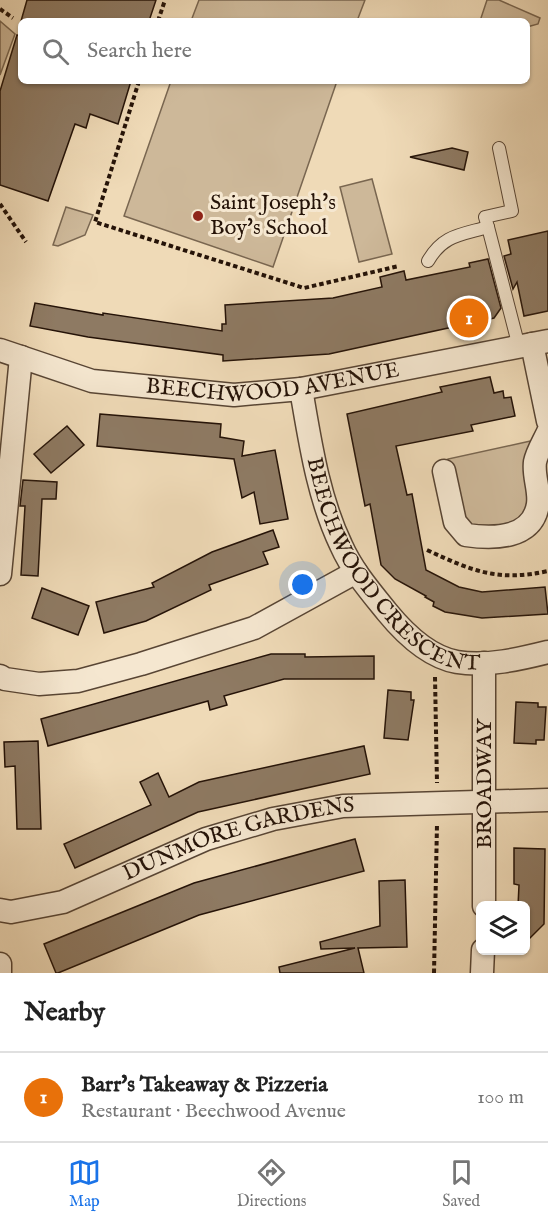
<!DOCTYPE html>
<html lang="en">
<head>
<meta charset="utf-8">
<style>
  body { margin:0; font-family:"IM FELL English",serif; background:#f2f2f2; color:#222 }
  .controls { position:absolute; right:18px; bottom:18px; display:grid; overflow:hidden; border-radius:9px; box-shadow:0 2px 4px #0004 }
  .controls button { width:54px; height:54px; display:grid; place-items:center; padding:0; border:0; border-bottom:2px solid #e0e0e0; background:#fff; color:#222; font:30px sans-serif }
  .you { position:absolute; left:303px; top:585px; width:21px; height:21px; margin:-15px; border:4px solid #fff; border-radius:50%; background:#1a73e8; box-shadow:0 0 0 9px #1a73e833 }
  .badge { display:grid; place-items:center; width:39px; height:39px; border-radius:50%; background:#1a73e8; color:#fff; font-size:20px; font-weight:700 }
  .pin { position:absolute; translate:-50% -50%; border:3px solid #fff; box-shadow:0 2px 6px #0006 }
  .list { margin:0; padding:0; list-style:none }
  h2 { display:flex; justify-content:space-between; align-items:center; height:78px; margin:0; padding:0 24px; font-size:26px }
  h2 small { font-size:20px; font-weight:400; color:#767676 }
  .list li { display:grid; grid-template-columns:39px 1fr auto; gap:18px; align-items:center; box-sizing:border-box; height:90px; padding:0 24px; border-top:2px solid #e0e0e0 }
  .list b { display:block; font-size:22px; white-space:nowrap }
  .list p { margin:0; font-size:20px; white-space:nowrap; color:#767676 }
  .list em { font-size:20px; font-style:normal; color:#767676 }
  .icon { flex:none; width:33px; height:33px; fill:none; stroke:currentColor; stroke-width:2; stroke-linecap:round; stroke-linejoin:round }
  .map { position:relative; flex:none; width:548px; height:973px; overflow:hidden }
  .search { position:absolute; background:#fff; box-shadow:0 2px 4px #0004; left:18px; right:18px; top:18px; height:66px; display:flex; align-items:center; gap:15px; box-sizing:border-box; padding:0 21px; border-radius:9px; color:#767676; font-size:22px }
  .sheet { height:168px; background:#fff }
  nav { display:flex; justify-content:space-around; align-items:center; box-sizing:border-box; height:84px; border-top:2px solid #e0e0e0; background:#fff; font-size:16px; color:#767676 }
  nav a { display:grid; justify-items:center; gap:3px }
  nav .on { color:#1a73e8 }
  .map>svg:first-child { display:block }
  .green { fill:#cdb899; stroke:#796650; stroke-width:1.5 }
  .building { fill:#8e7a63; stroke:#251308; stroke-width:1.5 }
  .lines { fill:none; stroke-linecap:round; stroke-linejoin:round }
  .lane-casing { stroke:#584534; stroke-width:14 }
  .street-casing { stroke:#584534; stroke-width:25 }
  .path { stroke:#251308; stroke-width:4; stroke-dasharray:4.5 3; stroke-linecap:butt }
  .lane { stroke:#f5e7d0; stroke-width:12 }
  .street { stroke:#f5e7d0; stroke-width:22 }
  .poi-dot { fill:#8f2418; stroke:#f5e7d0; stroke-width:2 }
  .labels { text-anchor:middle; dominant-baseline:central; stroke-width:6; stroke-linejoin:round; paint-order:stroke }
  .poi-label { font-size:22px; fill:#251308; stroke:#f5e7d0; text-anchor:start }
  .street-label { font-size:22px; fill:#251308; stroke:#f5e7d0 }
</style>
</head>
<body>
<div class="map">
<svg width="548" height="973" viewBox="0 0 548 973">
  <rect width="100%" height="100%" fill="#efdab7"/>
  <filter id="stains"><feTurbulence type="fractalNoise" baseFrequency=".00333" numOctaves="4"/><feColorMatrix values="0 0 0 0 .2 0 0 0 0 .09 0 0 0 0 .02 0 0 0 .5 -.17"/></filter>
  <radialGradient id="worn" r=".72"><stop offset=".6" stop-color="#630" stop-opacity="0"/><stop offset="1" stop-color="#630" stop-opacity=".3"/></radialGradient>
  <g class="green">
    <polygon points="199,0 365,0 357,21 191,21"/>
    <polygon points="487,0 499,0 540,18 538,24 527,27 527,21 480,21"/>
    <polygon points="0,21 15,34 0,75"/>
    <polygon points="171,81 337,81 273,267 124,216"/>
    <polygon points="372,179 392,254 359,262 340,187"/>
    <polygon points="66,207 93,215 85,235 58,246 53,245"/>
    <polygon points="535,440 526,518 480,532 458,512 448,459"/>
  </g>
  <g class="building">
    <polygon points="27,0 156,0 149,21 21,21"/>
    <polygon points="17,35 21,36 21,81 131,81 118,124 90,114 86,128 75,124 48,201 0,185 0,91"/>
    <polygon points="452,148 468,152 464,170 410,157"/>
    <polygon points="548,231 548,311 524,316 517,282 513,289 504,256 511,254 508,240"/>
    <polygon points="488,259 501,308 494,318 329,354 223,361 223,355 88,337 30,326 35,303 103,315 103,313 222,331 222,324 226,324 225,305 333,298 382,287 380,277 404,271 406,280 470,267 469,263"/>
    <polygon points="490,377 494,393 503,391 504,398 511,397 515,416 471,425 473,431 396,446 407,495 412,494 426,570 459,587 482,592 545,587 548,614 482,618 445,612 433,606 434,602 425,597 426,596 395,579 381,565 370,504 365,506 347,414 442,392 440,387"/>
    <polygon points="100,414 221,424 220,437 244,441 242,456 275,450 288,519 260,524 254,492 242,498 234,459 97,446"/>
    <polygon points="67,426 84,445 51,473 34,454"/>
    <polygon points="23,480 57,482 56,499 42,499 38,576 21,575 25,506 20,506"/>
    <polygon points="273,530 279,547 263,552 268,564 209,585 211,590 146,621 104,633 96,602 154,587 152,583 212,552"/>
    <polygon points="42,588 89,606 78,635 32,618"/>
    <polygon points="271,654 305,654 305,657 374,656 374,679 284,679 224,696 227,705 210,710 208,701 48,746 41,719"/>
    <polygon points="388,690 411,692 411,700 414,700 408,740 384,738"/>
    <polygon points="516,702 538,703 538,707 546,707 544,740 536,740 536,744 514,743"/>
    <polygon points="38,741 41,829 17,829 15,766 5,767 4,742"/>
    <polygon points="364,746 370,774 198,812 75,868 64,844 151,805 140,782 158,773 169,797 199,782"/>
    <polygon points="355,839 364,871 199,915 58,973 56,973 44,944 194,883"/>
    <polygon points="514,848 545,849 544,924 525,943 525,906 518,906 519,885 514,884"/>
    <polygon points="405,880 407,947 358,948 364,973 280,973 279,967 355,948 321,949 320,942 380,926 379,881"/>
  </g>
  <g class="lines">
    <g class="lane-casing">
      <g id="lane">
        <polyline points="488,227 485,217 512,211 499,148"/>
        <path d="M 428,261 C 443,235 460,235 488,227 L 519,347"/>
      </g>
    </g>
    <g class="street-casing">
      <g id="street">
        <polyline points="532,344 548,421"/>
        <path id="s1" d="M 0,350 L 92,381 L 234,395 L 301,389 L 548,341"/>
        <path id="s2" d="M 301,389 C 310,441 318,497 341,545 C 352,570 370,591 387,612 C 405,634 429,657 457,662 C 486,667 520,659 548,652"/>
        <path d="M 444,471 L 455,522 L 466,535 C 494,539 533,539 538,504 C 540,490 533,476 535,462 C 537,452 544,441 548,432"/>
        <polyline points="0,574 21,357"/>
        <polyline points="0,676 5,679 39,684 78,681 141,664 254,628 356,572"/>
        <polyline points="484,906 484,663"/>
        <path id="s3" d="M 0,910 L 11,912 L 63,902 L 206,839 L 273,819 L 343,806 L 548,800"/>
        <polyline points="0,964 0,973"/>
        <polyline points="482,973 483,950"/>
      </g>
    </g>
    <g class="path">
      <polyline points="0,9 13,18"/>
      <polyline points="158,21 165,0"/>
      <polyline points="139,81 95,222 304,288 399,266"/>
      <polyline points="0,204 26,242"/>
      <path d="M 427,550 C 472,571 498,582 548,571"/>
      <polyline points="435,677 437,783"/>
      <polyline points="434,973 437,824"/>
    </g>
    <use href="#lane" class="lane"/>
    <use href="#street" class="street"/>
  </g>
  <circle class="poi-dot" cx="198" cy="216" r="6"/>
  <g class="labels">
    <g class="poi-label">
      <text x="210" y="203">Saint Joseph's<tspan x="210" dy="25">Boy's School</tspan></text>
    </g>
    <g class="street-label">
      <text stroke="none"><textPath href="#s1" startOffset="279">BEECHWOOD AVENUE</textPath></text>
      <text stroke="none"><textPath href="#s2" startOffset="212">BEECHWOOD CRESCENT</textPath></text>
      <text transform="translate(485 784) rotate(-90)">BROADWAY</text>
      <text stroke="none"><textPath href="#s3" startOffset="252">DUNMORE GARDENS</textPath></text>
    </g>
  </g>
  <rect width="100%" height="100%" filter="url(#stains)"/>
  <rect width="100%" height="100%" fill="url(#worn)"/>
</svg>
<div class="controls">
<button><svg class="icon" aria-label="layers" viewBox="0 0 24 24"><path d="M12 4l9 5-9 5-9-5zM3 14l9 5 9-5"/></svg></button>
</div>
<div class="you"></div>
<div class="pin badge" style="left:469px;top:318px;background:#e8710a">1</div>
<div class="search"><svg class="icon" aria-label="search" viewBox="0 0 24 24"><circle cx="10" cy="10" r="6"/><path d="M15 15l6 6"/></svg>Search here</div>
</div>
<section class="sheet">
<h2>Nearby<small></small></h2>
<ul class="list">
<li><span class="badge" style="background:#e8710a">1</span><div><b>Barr's Takeaway &amp; Pizzeria</b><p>Restaurant · Beechwood Avenue</p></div><em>100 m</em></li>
</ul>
</section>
<nav>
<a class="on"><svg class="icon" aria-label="map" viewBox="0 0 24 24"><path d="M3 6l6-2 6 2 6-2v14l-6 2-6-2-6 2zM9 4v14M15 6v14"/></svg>Map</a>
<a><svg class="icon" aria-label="directions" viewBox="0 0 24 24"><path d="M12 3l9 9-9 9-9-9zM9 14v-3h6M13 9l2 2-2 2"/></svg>Directions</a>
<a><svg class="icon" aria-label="saved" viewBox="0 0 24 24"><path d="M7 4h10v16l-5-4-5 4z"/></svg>Saved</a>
</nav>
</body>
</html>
